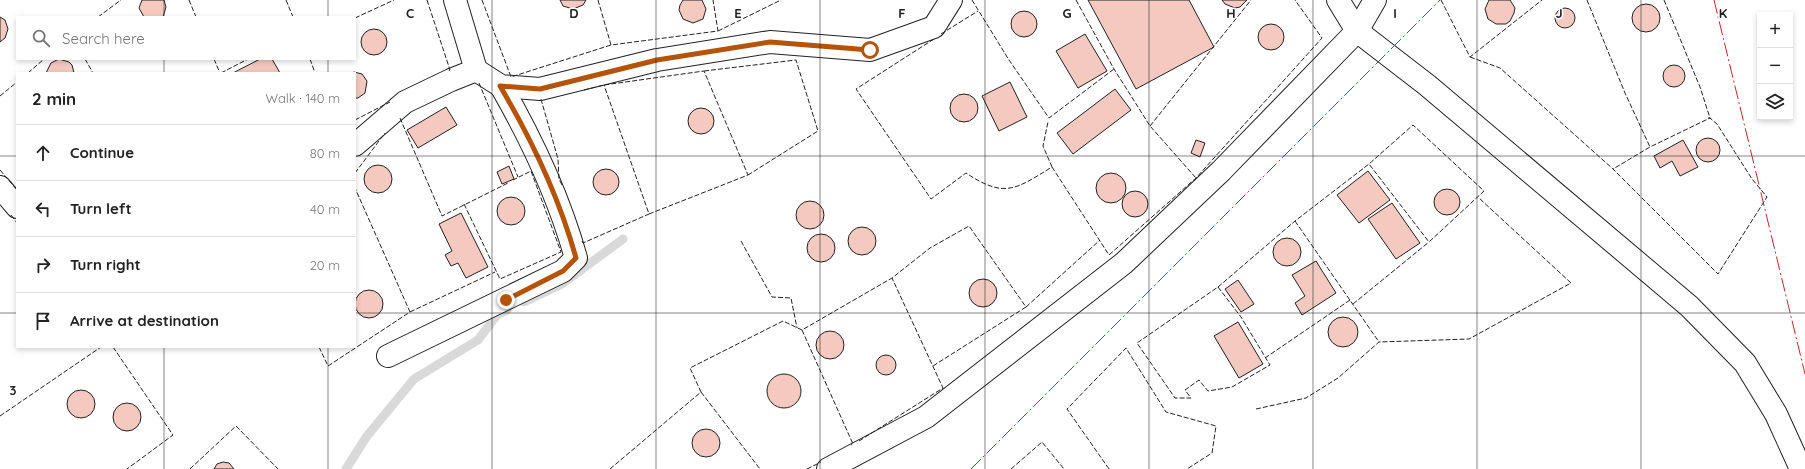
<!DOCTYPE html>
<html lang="en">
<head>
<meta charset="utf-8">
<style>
  body { margin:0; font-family:Quicksand,sans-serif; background:#f2f2f2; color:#222 }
  .controls { position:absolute; right:12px; top:12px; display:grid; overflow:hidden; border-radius:0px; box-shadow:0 2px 6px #0003 }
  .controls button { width:36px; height:36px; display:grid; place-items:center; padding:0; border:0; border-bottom:1px solid #e0e0e0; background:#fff; color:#222; font:20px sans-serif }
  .stop { position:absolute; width:12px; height:12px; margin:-9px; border:3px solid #b45309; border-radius:50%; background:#fff }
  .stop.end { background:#b45309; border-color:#fff; box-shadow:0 1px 4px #0008 }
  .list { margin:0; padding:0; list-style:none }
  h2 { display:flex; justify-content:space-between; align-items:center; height:52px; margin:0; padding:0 16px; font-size:17px }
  h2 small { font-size:13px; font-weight:400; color:#767676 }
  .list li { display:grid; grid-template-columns:26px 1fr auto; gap:12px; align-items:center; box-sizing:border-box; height:56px; padding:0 16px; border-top:1px solid #e0e0e0 }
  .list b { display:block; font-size:15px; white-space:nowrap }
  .list em { font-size:13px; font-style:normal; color:#767676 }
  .icon { flex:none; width:22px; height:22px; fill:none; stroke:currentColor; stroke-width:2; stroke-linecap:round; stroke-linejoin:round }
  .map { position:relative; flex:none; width:1805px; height:469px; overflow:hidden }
  .search { position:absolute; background:#fff; box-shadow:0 2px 6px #0003; left:16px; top:16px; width:340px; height:44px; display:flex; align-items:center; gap:10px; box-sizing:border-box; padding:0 14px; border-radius:0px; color:#767676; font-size:15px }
  .panel { position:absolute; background:#fff; box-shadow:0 2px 6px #0003; left:16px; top:72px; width:340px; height:276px; border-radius:0px }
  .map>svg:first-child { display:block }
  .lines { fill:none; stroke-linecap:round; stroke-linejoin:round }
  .stream { stroke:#d9d9d9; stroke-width:9 }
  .building { fill:#f3c9c0; stroke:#222 }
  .minor-casing { stroke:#222; stroke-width:24 }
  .tertiary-casing { stroke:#222; stroke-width:24 }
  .minor { stroke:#fff; stroke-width:22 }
  .tertiary { stroke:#fff; stroke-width:22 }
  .fence { stroke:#222; stroke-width:1; stroke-dasharray:5 2; stroke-linecap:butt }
  .power { stroke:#c62828; stroke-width:1; stroke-dasharray:14 3 2 3; stroke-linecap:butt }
  .route { stroke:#b45309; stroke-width:5 }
  .grid { fill:none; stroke:#222; stroke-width:1; stroke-opacity:0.55 }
  .grid-label { font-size:13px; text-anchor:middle; font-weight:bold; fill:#222; stroke:#fff; stroke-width:3; stroke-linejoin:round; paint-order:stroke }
</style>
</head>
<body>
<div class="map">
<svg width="1805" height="469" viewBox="0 0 1805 469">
  <rect width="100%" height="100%" fill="#fff"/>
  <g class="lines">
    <g class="stream">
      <polyline points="524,302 562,284 623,239"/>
      <polyline points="346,469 367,436 414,379 478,340 497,315 507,310"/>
    </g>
  </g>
  <g class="building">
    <polygon points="142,0 164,0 166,7 163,17 144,17 139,8"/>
    <polygon points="560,0 586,0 583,5 573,9 563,6"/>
    <polygon points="683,0 702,0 706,9 703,19 693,23 683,19 679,10 680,5"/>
    <polygon points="1088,0 1189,0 1214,47 1136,89"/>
    <polygon points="1222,0 1247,0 1240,7 1235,8 1225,4"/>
    <polygon points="1489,0 1510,0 1515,8 1514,13 1510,21 1506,24 1496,24 1488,19 1485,9"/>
    <circle cx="1646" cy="18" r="14"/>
    <circle cx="1565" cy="18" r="10"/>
    <circle cx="1024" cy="24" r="13"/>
    <polygon points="0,17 5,20 8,29 5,38 0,42"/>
    <circle cx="1271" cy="37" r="13"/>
    <circle cx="374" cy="42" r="13"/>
    <polygon points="1085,34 1107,71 1078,88 1056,51"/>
    <polygon points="59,59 69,62 72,65 74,73 46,73 51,63"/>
    <polygon points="260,59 272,59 280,73 233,73"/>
    <circle cx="1674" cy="76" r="11"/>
    <polygon points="354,72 362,74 367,81 365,93 358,98 355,98 355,73 351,73"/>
    <polygon points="1010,82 1027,117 999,131 982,96"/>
    <polygon points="1115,89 1131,110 1073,154 1057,133"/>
    <circle cx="964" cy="108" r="14"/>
    <polygon points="446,107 457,125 418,148 407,130"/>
    <circle cx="701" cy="121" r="13"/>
    <circle cx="1708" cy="150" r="12"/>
    <polygon points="1196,140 1205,143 1200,157 1191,153"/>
    <polygon points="1683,140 1698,167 1680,176 1672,161 1660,168 1654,156"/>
    <circle cx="378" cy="179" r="14"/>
    <polygon points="509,166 514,179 502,184 497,172"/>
    <circle cx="606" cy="182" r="13"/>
    <polygon points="1368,171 1390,200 1359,223 1337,195"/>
    <circle cx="1111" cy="188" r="15"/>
    <circle cx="1447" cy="202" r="13"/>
    <circle cx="1135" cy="204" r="13"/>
    <circle cx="511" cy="211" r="14"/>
    <circle cx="810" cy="215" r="14"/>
    <polygon points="1392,203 1420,243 1396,259 1368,219"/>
    <polygon points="461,213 488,267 466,278 458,263 451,266 445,255 452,251 439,224"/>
    <circle cx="862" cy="241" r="14"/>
    <circle cx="821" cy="248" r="14"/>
    <circle cx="1287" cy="252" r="14"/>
    <polygon points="1316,261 1336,293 1302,315 1295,303 1305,296 1292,275"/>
    <circle cx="983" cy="293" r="14"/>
    <polygon points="1238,280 1254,304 1241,312 1225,289"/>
    <circle cx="369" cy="304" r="14"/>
    <circle cx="1343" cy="332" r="15"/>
    <polygon points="1238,322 1263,364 1239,378 1214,336"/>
    <circle cx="830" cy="345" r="14"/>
    <circle cx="886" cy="365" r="10"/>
    <circle cx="784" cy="391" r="17"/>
    <circle cx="81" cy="404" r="14"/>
    <circle cx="127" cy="417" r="14"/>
    <circle cx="706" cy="443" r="14"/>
    <polygon points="223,462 229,463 234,469 214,469 217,464"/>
  </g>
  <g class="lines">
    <g class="minor-casing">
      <g id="minor">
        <polyline points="455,0 476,70"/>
        <polyline points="355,145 405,102 451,80 476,70 501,86 540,89 657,60 770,42 870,50 934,27 951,0"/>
        <polyline points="0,187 17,207"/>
        <path d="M 388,356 L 563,271 L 576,258 C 559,197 532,140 501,86"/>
        <polyline points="828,469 926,417 1124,263 1221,171 1357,31 1375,0"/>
      </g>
    </g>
    <g class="tertiary-casing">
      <polyline id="tertiary" points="1338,0 1357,31 1427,85 1689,306 1745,363 1776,414 1801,469"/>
    </g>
    <use href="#minor" class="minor"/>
    <use href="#tertiary" class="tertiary"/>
    <g class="fence">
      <polyline points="189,0 196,17"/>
      <polyline points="286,0 293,17"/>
      <polyline points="427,0 450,70 448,71"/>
      <polyline points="482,0 511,77 611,45"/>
      <polyline points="598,0 611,45 718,31 713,0"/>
      <polyline points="972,0 1009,60 1049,118 1114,69"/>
      <polyline points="1076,0 1114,69 1150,126 1196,178"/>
      <polyline points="1441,0 1470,57 1542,0"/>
      <polyline points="1587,0 1625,93 1650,147 1651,147"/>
      <polyline points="1664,0 1700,87 1710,118 1708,118"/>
      <polyline points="98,17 121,0"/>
      <polyline points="355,18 394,0"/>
      <polyline points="718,31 781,0"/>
      <polyline points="941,34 978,11"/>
      <path d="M 934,39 L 856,89 L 931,199 L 966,173 C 1005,199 1016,189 1052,167 L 1043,146 L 1048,122"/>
      <polyline points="1470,57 1500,68 1613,169 1718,274 1767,197 1752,179 1717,124 1710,118 1650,147 1613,169"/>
      <polyline points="85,59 93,73"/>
      <polyline points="214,59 220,73"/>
      <polyline points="310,59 315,73"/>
      <polyline points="704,71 796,60 818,131 748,175"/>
      <polyline points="28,73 44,59"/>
      <polyline points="221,73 248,59"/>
      <polyline points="479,83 518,177"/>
      <polyline points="584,90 604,85 704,71 748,175 649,214 604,85"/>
      <polyline points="0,96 17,82"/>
      <polyline points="541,99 558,159 559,179 562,185"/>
      <polyline points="400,118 442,216 508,183"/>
      <polyline points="355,120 390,102"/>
      <polyline points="1150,126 1251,0"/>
      <polyline points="1052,167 1109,255 1196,178 1322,38 1295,0"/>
      <polyline points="0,170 17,190"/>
      <polyline points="355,173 385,133"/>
      <polyline points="464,204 500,279 561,252 531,171 513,180"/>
      <polyline points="11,215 17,223"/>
      <polyline points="1295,221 1379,342"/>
      <polyline points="582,241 583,243 649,214"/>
      <polyline points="741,241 772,297 791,298 797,328"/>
      <polyline points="1218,287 1295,221 1369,164 1413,125 1484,191 1429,242 1369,164"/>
      <polygon points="1218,287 1241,317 1270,365 1232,387 1208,391 1199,380 1185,390 1191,398 1175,398 1137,343"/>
      <polyline points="1353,304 1429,242"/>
      <polyline points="1026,307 1100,240"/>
      <polyline points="410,312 495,272"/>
      <polyline points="802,330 853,444 851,445"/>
      <polyline points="113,347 173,435 127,469"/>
      <polyline points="319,347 328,366 410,312 355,188"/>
      <polyline points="1265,358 1350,300"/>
      <polyline points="701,392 760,469"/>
      <polyline points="1256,409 1306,398 1338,378 1379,342 1469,339 1571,283 1479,198"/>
      <polyline points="0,416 101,347"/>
      <polyline points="859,441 943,388 892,278"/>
      <polyline points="190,469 236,426 278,469"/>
      <polyline points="610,469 701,392 690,368 783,321 802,330 892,278 930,248 969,226 1026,307 933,366"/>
      <polyline points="807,469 821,462"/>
      <polyline points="1011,469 1042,442 1064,469"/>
      <polyline points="1109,469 1067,409 1126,348 1166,412 1216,426 1212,453 1187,469"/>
    </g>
    <g class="power">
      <polyline points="1714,0 1805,374"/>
      <polyline points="971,469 1440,0"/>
    </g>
  </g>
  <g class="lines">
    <path class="route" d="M 506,300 L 563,271 L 576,258 C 559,197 532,140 500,86 L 540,89 L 657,60 L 770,42 L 870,50"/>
  </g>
  <path class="grid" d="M 164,0 L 164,17M 328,0 L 328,17M 492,0 L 492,469M 656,0 L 656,469M 820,0 L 820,469M 985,0 L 985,469M 1149,0 L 1149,469M 1313,0 L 1313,469M 1477,0 L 1477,469M 1641,0 L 1641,469M 164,59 L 164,73M 328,59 L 328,73M 0,156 L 17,156M 355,156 L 1805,156M 0,313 L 17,313M 355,313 L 1805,313M 164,347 L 164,469M 328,347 L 328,469"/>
  <g class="grid-label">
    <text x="410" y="18">C</text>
    <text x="574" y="18">D</text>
    <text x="738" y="18">E</text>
    <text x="902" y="18">F</text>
    <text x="1067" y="18">G</text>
    <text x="1231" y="18">H</text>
    <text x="1395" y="18">I</text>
    <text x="1559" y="18">J</text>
    <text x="1723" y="18">K</text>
    <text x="13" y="395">3</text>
  </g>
</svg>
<div class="controls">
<button>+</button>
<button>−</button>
<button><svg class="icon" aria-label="layers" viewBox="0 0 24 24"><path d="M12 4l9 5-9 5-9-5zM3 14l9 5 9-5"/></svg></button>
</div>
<div class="stop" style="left:870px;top:50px"></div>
<div class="stop end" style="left:506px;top:300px"></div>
<div class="search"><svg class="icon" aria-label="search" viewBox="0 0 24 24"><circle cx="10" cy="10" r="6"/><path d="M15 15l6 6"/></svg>Search here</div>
<section class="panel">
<h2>2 min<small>Walk · 140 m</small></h2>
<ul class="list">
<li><svg class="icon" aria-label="ahead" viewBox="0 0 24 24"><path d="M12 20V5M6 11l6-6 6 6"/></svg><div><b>Continue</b></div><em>80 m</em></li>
<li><svg class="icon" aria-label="left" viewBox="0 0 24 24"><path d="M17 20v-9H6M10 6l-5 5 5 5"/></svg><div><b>Turn left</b></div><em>40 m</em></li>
<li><svg class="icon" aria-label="right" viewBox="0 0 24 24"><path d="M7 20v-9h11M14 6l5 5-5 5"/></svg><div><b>Turn right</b></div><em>20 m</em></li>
<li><svg class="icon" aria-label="arrive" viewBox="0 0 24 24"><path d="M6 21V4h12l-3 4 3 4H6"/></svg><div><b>Arrive at destination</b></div></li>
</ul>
</section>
</div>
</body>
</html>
